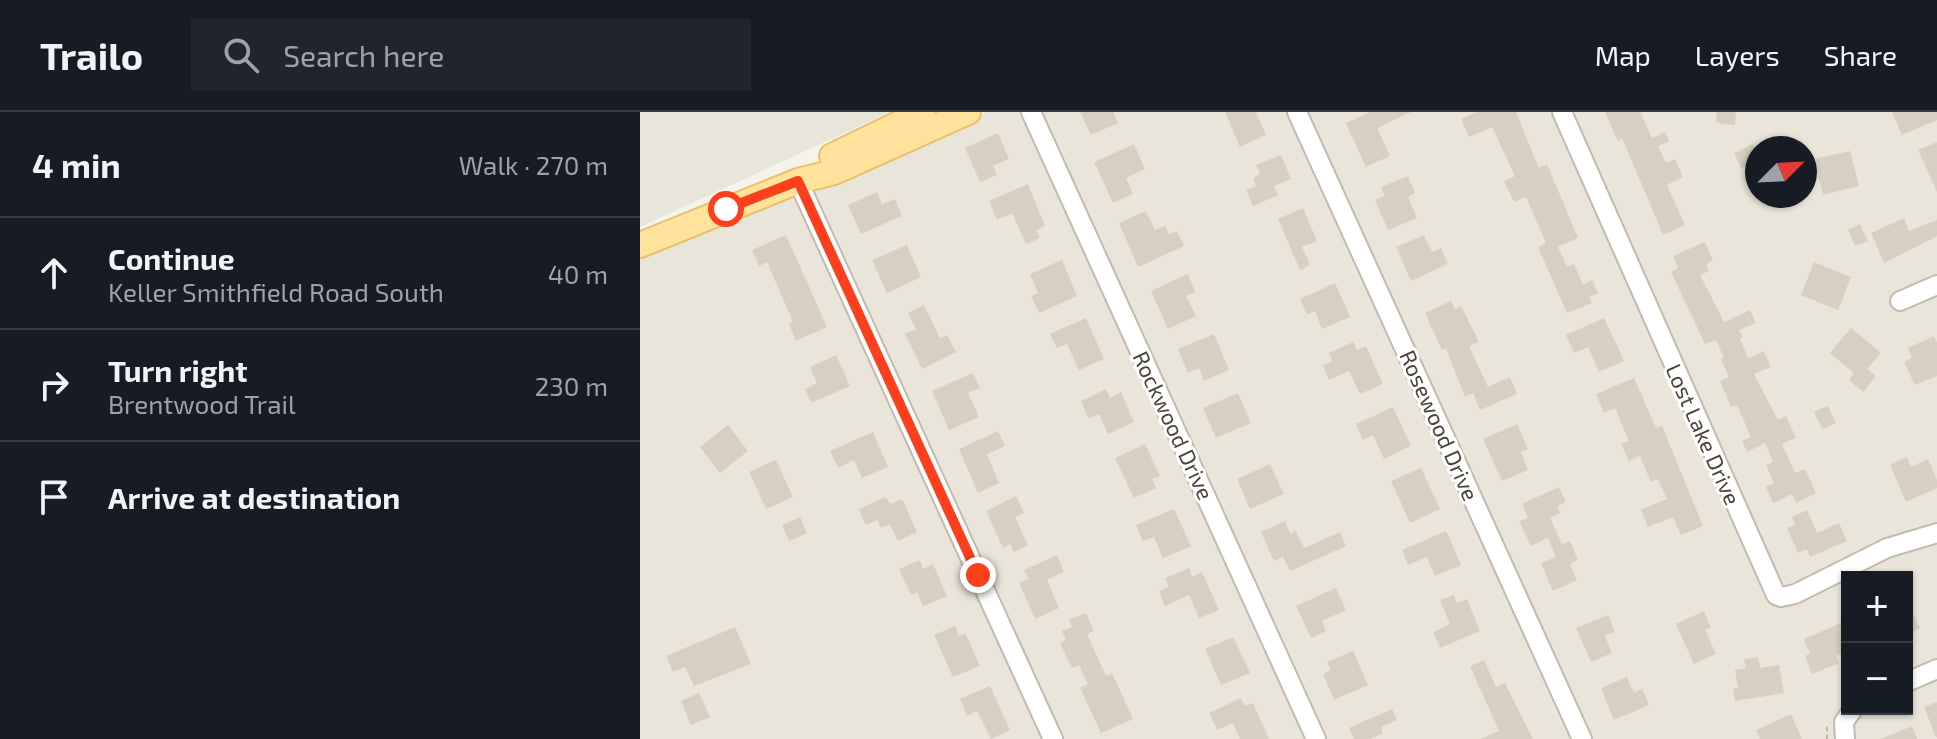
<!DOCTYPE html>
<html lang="en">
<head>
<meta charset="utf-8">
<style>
  body { margin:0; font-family:"Exo 2",sans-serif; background:#20242c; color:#f1f3f6 }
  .controls { position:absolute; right:24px; bottom:24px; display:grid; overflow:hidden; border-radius:0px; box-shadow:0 2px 6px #0004 }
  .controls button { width:72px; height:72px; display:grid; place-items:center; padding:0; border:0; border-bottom:2px solid #363941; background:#171b24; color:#f1f3f6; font:40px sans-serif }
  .compass { position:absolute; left:1105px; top:24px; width:72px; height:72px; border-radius:50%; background:#171b24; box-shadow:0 2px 6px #0004; rotate:66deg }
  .stop { position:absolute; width:24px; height:24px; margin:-18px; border:6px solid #fc3f1d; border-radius:50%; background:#fff }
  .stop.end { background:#fc3f1d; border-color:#fff; box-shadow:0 2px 8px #0008 }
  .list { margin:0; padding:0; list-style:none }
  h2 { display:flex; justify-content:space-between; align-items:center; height:104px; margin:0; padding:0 32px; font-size:34px }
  h2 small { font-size:26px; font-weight:400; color:#9ea1a6 }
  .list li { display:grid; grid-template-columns:52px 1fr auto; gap:24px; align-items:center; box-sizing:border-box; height:112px; padding:0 32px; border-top:2px solid #363941 }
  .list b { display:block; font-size:30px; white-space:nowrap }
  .list p { margin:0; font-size:26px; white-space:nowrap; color:#9ea1a6 }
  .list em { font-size:26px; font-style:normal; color:#9ea1a6 }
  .icon { flex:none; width:44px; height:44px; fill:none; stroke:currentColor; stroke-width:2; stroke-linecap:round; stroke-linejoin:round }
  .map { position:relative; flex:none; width:1297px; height:627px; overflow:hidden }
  header { display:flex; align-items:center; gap:48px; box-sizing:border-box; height:112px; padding:0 40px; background:#171b24; border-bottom:2px solid #363941 }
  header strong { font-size:38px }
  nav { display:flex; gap:44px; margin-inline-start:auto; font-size:28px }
  .search { width:560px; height:72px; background:#20242c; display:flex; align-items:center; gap:20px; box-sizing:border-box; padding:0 28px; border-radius:0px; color:#9ea1a6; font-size:30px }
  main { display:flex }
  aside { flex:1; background:#171b24 }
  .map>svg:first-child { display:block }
  .residential { fill:#eae5da; fill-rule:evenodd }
  .building { fill:#d8cfc1 }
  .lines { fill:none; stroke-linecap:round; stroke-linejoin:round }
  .minor-casing { stroke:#c2bbae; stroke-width:22 }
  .major-casing { stroke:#e6c16a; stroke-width:28 }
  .path { stroke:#c4b79f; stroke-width:2; stroke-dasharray:4 4; stroke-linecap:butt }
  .minor { stroke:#fff; stroke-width:18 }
  .major { stroke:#ffe39c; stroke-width:24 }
  .route { stroke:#fc3f1d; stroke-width:10 }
  .labels { text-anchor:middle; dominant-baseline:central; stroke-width:6; stroke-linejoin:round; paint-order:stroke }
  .street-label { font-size:22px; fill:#4b4439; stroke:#fff }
</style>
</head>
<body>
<header>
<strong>Trailo</strong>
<div class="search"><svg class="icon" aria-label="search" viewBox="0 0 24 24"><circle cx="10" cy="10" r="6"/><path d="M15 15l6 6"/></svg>Search here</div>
<nav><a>Map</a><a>Layers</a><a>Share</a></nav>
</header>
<main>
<aside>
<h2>4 min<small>Walk · 270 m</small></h2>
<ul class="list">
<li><svg class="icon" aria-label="ahead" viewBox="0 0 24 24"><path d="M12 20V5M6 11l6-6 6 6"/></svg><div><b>Continue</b><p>Keller Smithfield Road South</p></div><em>40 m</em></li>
<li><svg class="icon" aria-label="right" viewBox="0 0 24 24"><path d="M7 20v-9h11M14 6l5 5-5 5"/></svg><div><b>Turn right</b><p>Brentwood Trail</p></div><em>230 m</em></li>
<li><svg class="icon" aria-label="arrive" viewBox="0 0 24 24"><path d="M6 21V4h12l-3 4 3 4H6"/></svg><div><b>Arrive at destination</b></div></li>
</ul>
</aside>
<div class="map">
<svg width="1297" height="627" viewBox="0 0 1297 627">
  <rect width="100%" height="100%" fill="#f6f3ec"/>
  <g class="residential">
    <polygon points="0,0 250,0 0,115"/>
    <path d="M 347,0 L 1297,0 L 1297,627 L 0,627 L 0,147 ZM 1117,36 L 1165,36 L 1165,84 L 1117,84 ZM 1207,465 L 1267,465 L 1267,597 L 1207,597 Z"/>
  </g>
  <g class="building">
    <polygon points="440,0 473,0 478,11 451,23"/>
    <polygon points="585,0 616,0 626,23 600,35"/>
    <polygon points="730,0 771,0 737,16 750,44 726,55 706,11"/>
    <polygon points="837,0 876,0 899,56 907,52 938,126 918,135 927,155 934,152 943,173 952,168 958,181 949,185 952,191 927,201 898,135 906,131 886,85 874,90 864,69 875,64 852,15 829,25 821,7"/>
    <polygon points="965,0 1000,0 1012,26 1025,20 1029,29 1018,34 1026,51 1035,47 1043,65 1027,73 1045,113 1023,123 982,26 978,29"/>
    <polygon points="1077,0 1096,0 1095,13 1076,11"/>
    <polygon points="1252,0 1297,0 1297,8 1262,23"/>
    <polygon points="358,21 369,47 353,54 357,63 340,70 325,36"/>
    <polygon points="1297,30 1297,80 1278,38"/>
    <polygon points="494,32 505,57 486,66 493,82 473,91 454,50"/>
    <polygon points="1113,32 1117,48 1101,56 1094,41"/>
    <polygon points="1210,39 1219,74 1183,83 1174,47"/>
    <polygon points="641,43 651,67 634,74 638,83 613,94 606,78 616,74 613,66 620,62 616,53"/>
    <polygon points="768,64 775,81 768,85 777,106 748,118 735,88 745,84 741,75"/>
    <polygon points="388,72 405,114 396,118 400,126 386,132 372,101 357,108 349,89"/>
    <polygon points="237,80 242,92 255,87 262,104 221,122 208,93"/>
    <polygon points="663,96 677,129 662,135 670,153 660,158 638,107"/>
    <polygon points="506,99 515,118 525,114 529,122 537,119 544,134 498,155 479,111"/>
    <polygon points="1264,106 1269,119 1297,108 1297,124 1244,151 1231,121"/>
    <polygon points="1220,112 1228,129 1215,134 1208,118"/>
    <polygon points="146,123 187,215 156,229 149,212 153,210 127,150 119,154 112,138"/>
    <polygon points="784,123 792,140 801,136 808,152 771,169 756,135"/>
    <polygon points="1065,130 1073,148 1066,152 1069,159 1060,163 1084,210 1110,198 1116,211 1099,218 1103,226 1100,227 1108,246 1124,239 1131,255 1114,262 1138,308 1146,304 1156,326 1142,332 1155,361 1165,357 1176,381 1156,391 1152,382 1133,391 1126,375 1134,371 1126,353 1133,350 1125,331 1107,340 1102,329 1111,325 1097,293 1091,295 1080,269 1089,265 1081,247 1084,246 1076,228 1065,232 1031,160 1038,156 1033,144"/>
    <polygon points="267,133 281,165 247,181 232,148"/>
    <polygon points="422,148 437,184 399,201 391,184 398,181 390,162"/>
    <polygon points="1174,150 1211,165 1198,198 1161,183"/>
    <polygon points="548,162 555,180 546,184 556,204 528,217 511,179"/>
    <polygon points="695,171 710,205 682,217 675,199 667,203 660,187"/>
    <polygon points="811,189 815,197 821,194 839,230 829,234 848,275 870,265 877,282 840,298 833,281 825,285 806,236 802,238 785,201"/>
    <polygon points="284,193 300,226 307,223 316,240 282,257 265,222 276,217 268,201"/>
    <polygon points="446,206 464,247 439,258 427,232 417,236 410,222"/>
    <polygon points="964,206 984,249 959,260 948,235 934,241 926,223"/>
    <polygon points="1211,216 1241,241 1227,257 1236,264 1223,280 1209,268 1214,261 1190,241"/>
    <polygon points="574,222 589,258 564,269 559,256 548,261 538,237"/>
    <polygon points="1294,224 1297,231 1297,264 1275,273 1264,250 1272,246 1268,236"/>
    <polygon points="713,230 717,238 726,234 743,272 720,282 709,259 689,268 683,253 692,249 689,241"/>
    <polygon points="196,243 210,274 171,291 165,277 177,271 170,255"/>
    <polygon points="333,261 340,276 328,281 339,305 309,318 292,279"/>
    <polygon points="994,266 1016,316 1022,314 1063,414 1041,423 1033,405 1008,415 1001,398 1027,387 1018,367 1011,370 1000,344 989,349 981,332 989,329 975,296 964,301 956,282"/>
    <polygon points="466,277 470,286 481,280 494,310 468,322 459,302 449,307 441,289"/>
    <polygon points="598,281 611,311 576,326 563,296"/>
    <polygon points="1188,294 1196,311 1182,317 1174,300"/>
    <polygon points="753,295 771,334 744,347 733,323 723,328 716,312"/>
    <polygon points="877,312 888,337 881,340 888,358 862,369 843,327"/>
    <polygon points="88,313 108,339 80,361 60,335"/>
    <polygon points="358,319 365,334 347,342 359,371 338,381 319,337"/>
    <polygon points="233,320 248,355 222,366 214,348 198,356 190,339"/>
    <polygon points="505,332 520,364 512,367 516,376 494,386 475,346"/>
    <polygon points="1267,345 1271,355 1288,347 1297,368 1297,376 1266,390 1250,353"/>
    <polygon points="136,348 153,385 126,397 109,360"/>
    <polygon points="630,352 644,382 610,397 597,367"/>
    <polygon points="781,356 800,397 770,411 751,369"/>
    <polygon points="919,375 926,390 917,395 920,401 910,406 922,432 930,429 938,448 930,452 937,468 913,479 901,451 916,445 908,426 891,434 879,409 888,406 882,392"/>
    <polygon points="376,384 384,401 375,405 388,433 374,440 370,432 363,436 346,399"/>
    <polygon points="246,385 250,392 262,387 277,420 258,429 250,412 241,416 237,408 226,413 219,397"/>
    <polygon points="534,397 551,434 523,446 514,425 503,429 496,413"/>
    <polygon points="1167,398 1177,421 1199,411 1207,429 1170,445 1167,437 1158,441 1147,416 1155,413 1152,405"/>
    <polygon points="160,405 167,421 149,429 142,413"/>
    <polygon points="645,409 650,422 656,419 664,436 700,420 706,434 650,459 643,445 634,449 621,420"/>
    <polygon points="806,419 821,453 795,464 787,445 768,453 762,438"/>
    <polygon points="417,443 424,460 407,468 419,496 395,507 379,471 389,467 384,458"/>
    <polygon points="280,448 283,457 293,452 307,484 283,494 277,480 271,483 259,457"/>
    <polygon points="549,456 552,465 562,460 579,498 559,506 549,483 525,494 519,479 529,475 525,466"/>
    <polygon points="696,476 706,498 682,509 686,519 671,526 656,494"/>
    <polygon points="814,483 817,491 827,487 840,519 800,536 793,520 810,512 800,488"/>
    <polygon points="1267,489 1280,516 1270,521 1267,515"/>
    <polygon points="1064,499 1071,516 1065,518 1076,542 1054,552 1036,512"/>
    <polygon points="446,501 454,519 447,522 466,564 472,561 493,607 461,621 440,576 448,572 439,553 432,556 420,531 426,528 422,519 432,515 429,508"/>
    <polygon points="968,503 975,520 965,524 972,541 951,550 936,516"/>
    <polygon points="1201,511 1207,525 1207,539 1196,544 1199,551 1172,562 1165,544 1170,542 1164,527"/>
    <polygon points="315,514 319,524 325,521 340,554 313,565 294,523"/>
    <polygon points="95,515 111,552 54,574 45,555 33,560 26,544"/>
    <polygon points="593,525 610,561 581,573 565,537"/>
    <polygon points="713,539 728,573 694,588 683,562 691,558 687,550"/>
    <polygon points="1118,545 1120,556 1139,553 1144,581 1095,589 1093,577 1098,576 1095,558 1106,556 1104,547"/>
    <polygon points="844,548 856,575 865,571 893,627 841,627 859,619 830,554"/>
    <polygon points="987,565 994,581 1002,577 1009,593 974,608 961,576"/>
    <polygon points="350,574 370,618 351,627 337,599 327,604 320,587"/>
    <polygon points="59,581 70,605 51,613 41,589"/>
    <polygon points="601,586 605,594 613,591 629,627 600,627 593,611 577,618 569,601"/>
    <polygon points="1297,590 1297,625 1296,625 1284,595"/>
    <polygon points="752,597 757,608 741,615 743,621 731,627 714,627 709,616"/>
    <polygon points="1151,602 1162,627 1120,627 1116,618"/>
    <polygon points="1272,614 1277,627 1241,627"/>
  </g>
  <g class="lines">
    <g class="minor-casing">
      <g id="minor">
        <polyline points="391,0 676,627"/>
        <polyline points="657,0 942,627"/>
        <polyline points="922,0 1136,483 1141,485 1155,482 1247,436 1297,421"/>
        <polyline points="158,69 413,627"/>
        <polyline points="1260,189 1297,173"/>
        <polyline points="1267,570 1297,557"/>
        <polyline points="1205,627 1204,610 1213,597"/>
      </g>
    </g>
    <g class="major-casing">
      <g id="major">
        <polyline points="192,44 283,0"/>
        <polyline points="0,133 158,69 194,60 328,0"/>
      </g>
    </g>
    <polyline class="path" points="1187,627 1187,612"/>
    <use href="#minor" class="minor"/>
    <use href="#major" class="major"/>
  </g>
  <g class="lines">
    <polyline class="route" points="86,97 158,69 338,463"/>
  </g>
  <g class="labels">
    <g class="street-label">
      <text transform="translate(534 313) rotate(65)">Rockwood Drive</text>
      <text transform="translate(800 313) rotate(66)">Rosewood Drive</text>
      <text transform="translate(1064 322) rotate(66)">Lost Lake Drive</text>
    </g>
  </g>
</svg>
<div class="controls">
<button>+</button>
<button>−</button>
</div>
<svg class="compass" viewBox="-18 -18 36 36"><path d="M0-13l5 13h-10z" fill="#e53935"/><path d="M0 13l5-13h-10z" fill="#9ea1a6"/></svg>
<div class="stop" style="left:86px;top:97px"></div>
<div class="stop end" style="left:338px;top:463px"></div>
</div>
</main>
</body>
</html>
